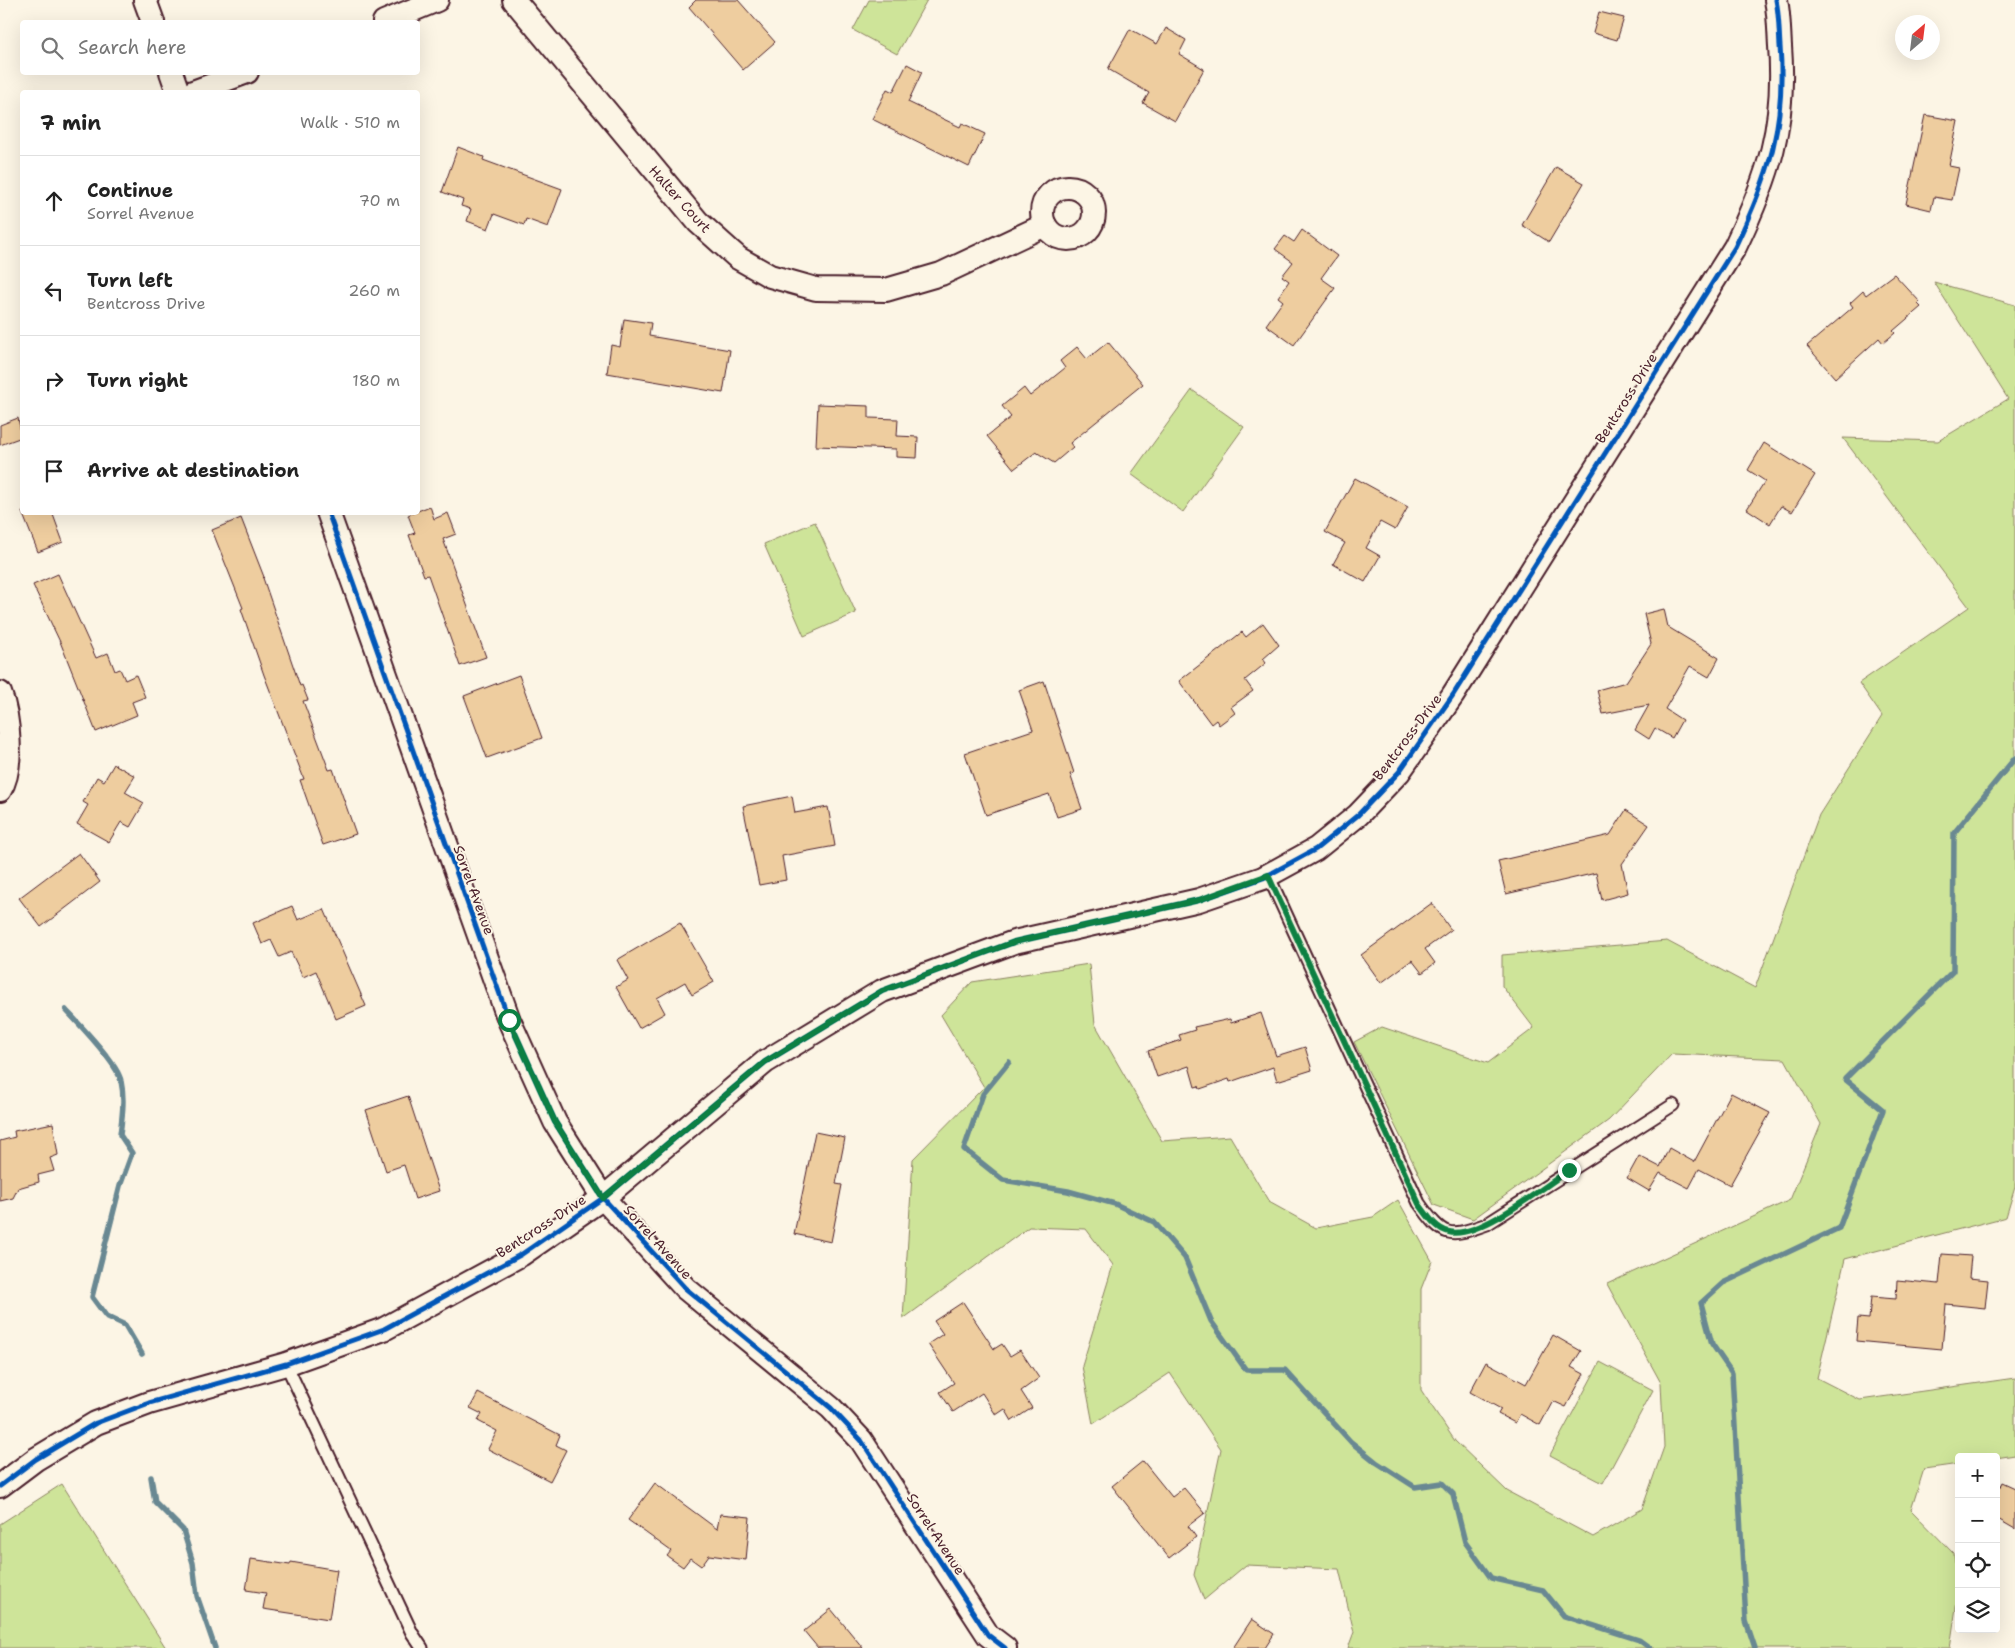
<!DOCTYPE html>
<html lang="en">
<head>
<meta charset="utf-8">
<style>
  body { margin:0; font-family:"Shantell Sans",sans-serif; background:#f2f2f2; color:#222 }
  .controls { position:absolute; right:15px; bottom:15px; display:grid; overflow:hidden; border-radius:5px; box-shadow:0 5px 20px #0002 }
  .controls button { width:45px; height:45px; display:grid; place-items:center; padding:0; border:0; border-bottom:1px solid #e0e0e0; background:#fff; color:#222; font:25px sans-serif }
  .compass { position:absolute; left:1895px; top:15px; width:45px; height:45px; border-radius:50%; background:#fff; box-shadow:0 5px 20px #0002; rotate:28deg }
  .stop { position:absolute; width:15px; height:15px; margin:-11px; border:4px solid #0b8043; border-radius:50%; background:#fff }
  .stop.end { background:#0b8043; border-color:#fff; box-shadow:0 1px 5px #0008 }
  .list { margin:0; padding:0; list-style:none }
  h2 { display:flex; justify-content:space-between; align-items:center; height:65px; margin:0; padding:0 20px; font-size:21px }
  h2 small { font-size:16px; font-weight:400; color:#767676 }
  .list li { display:grid; grid-template-columns:32px 1fr auto; gap:15px; align-items:center; box-sizing:border-box; height:90px; padding:0 20px; border-top:1px solid #e0e0e0 }
  .list b { display:block; font-size:19px; white-space:nowrap }
  .list p { margin:0; font-size:16px; white-space:nowrap; color:#767676 }
  .list em { font-size:16px; font-style:normal; color:#767676 }
  .icon { flex:none; width:28px; height:28px; fill:none; stroke:currentColor; stroke-width:2; stroke-linecap:round; stroke-linejoin:round }
  .map { position:relative; flex:none; width:2015px; height:1648px; overflow:hidden }
  .search { position:absolute; background:#fff; box-shadow:0 5px 20px #0002; left:20px; top:20px; width:400px; height:55px; display:flex; align-items:center; gap:12px; box-sizing:border-box; padding:0 18px; border-radius:5px; color:#767676; font-size:19px }
  .panel { position:absolute; background:#fff; box-shadow:0 5px 20px #0002; left:20px; top:90px; width:400px; height:425px; border-radius:5px }
  .map>svg:first-child { display:block }
  .green { fill:#cee499; stroke:#8c8262 }
  .lines { fill:none; stroke-linecap:round; stroke-linejoin:round }
  .stream { stroke:#698892; stroke-width:5.5 }
  .building { fill:#eecd9f; stroke:#4a1f2b }
  .lane-casing { stroke:#4a1f2b; stroke-width:15 }
  .street-casing { stroke:#4a1f2b; stroke-width:26 }
  .lane { stroke:#fcf5e5; stroke-width:11 }
  .street { stroke:#fcf5e5; stroke-width:22 }
  .cycleway-casing { stroke:#fcf5e5; stroke-width:8 }
  .cycleway { stroke:#0057b8; stroke-width:5 }
  .route { stroke:#0b8043; stroke-width:6 }
  .labels { text-anchor:middle; dominant-baseline:central; stroke-width:4; stroke-linejoin:round; paint-order:stroke }
  .street-label { font-size:14px; fill:#4a1f2b; stroke:#fcf5e5 }
</style>
</head>
<body>
<div class="map">
<svg width="2015" height="1648" viewBox="0 0 2015 1648">
  <rect width="100%" height="100%" fill="#fcf5e5"/>
  <filter id="ink" filterUnits="userSpaceOnUse"><feTurbulence type="fractalNoise" baseFrequency=".02" numOctaves="2"/><feDisplacementMap in="SourceGraphic" scale="10" xChannelSelector="R" yChannelSelector="G"/><feConvolveMatrix kernelMatrix="1 2 1 2 8 2 1 2 1" color-interpolation-filters="sRGB"/></filter>
  <g filter="url(#ink)">
    <g class="green">
      <polygon points="869,0 927,0 897,54 853,30"/>
      <polygon points="1934,282 2015,305 2015,1187 2006,1217 1845,1259 1817,1378 1860,1400 2015,1378 2015,1455 1996,1458 1959,1457 1959,1464 1924,1469 1911,1510 1954,1554 1958,1594 1950,1648 1348,1648 1354,1632 1339,1569 1246,1565 1204,1600 1194,1575 1221,1449 1170,1373 1093,1424 1082,1366 1113,1265 1086,1229 1029,1227 903,1319 913,1159 984,1087 941,1015 972,982 1089,964 1095,1024 1162,1141 1230,1136 1269,1202 1316,1228 1373,1217 1398,1200 1432,1261 1421,1289 1421,1390 1455,1441 1507,1491 1593,1537 1642,1509 1664,1447 1661,1383 1607,1284 1790,1200 1821,1124 1785,1059 1672,1054 1609,1120 1473,1219 1434,1205 1354,1042 1382,1027 1488,1063 1534,1028 1502,986 1502,955 1667,941 1755,988 1819,815 1882,716 1859,683 1969,607 1843,438 1938,441 2008,399"/>
      <polygon points="1192,390 1244,427 1183,512 1131,474"/>
      <polygon points="815,522 856,613 804,636 764,544"/>
      <polygon points="1600,1362 1653,1390 1603,1483 1550,1455"/>
      <polygon points="62,1484 166,1648 0,1648 0,1524"/>
    </g>
    <g class="lines">
      <g class="stream">
        <path d="M 66,1010 C 79,1024 118,1064 121,1081 C 125,1099 122,1117 120,1135 L 132,1153 L 120,1186 L 92,1297 L 106,1316 L 125,1325 L 142,1354"/>
        <polyline points="1009,1062 983,1094 964,1149 1003,1180 1068,1191 1115,1204 1154,1222 1185,1258 1211,1321 1246,1370 1285,1370 1351,1442 1376,1462 1415,1487 1442,1483 1453,1494 1465,1542 1491,1578 1543,1590 1564,1616 1639,1640 1650,1648"/>
        <polyline points="151,1477 155,1502 183,1530 193,1563 197,1596 215,1648"/>
        <polyline points="1755,1648 1746,1621 1732,1373 1712,1344 1701,1303 1723,1283 1839,1228 1883,1110 1845,1079 1953,971 1954,833 2015,758"/>
      </g>
    </g>
    <g class="building">
      <polygon points="696,0 738,0 775,42 743,70 689,7"/>
      <polygon points="1599,12 1624,18 1617,40 1593,33"/>
      <polygon points="1166,28 1186,40 1179,54 1204,69 1175,121 1143,103 1149,93 1108,69 1130,29 1157,44"/>
      <polygon points="907,64 922,72 908,102 960,127 962,123 985,134 969,167 872,119 887,89 893,92"/>
      <polygon points="1925,115 1958,121 1949,166 1959,168 1952,200 1934,197 1931,210 1906,204"/>
      <polygon points="458,147 484,157 483,160 562,189 548,227 526,219 524,225 494,214 488,229 467,221 471,209 461,206 463,200 442,192"/>
      <polygon points="1556,167 1584,183 1549,242 1522,225"/>
      <polygon points="1302,230 1337,256 1321,278 1335,288 1294,345 1266,325 1283,301 1278,297 1289,281 1282,276 1293,262 1275,249 1285,236 1294,242"/>
      <polygon points="1894,274 1920,302 1918,304 1921,307 1893,331 1895,333 1883,343 1879,338 1835,378 1807,346 1853,307 1850,303 1863,291 1866,295"/>
      <polygon points="624,319 651,323 649,336 730,350 723,393 607,373 611,345 620,347"/>
      <polygon points="1108,342 1143,384 1070,443 1073,447 1054,463 1036,452 1014,469 987,436 1011,417 1002,406 1024,388 1030,396 1065,368 1060,361 1077,347 1087,359"/>
      <polygon points="818,404 869,406 869,418 898,419 897,436 918,437 917,458 896,457 896,449 816,446"/>
      <polygon points="18,418 22,437 0,445 0,425"/>
      <polygon points="1764,443 1815,475 1792,512 1781,506 1770,524 1747,509 1765,481 1748,470"/>
      <polygon points="1355,478 1408,507 1395,530 1380,522 1366,548 1380,556 1365,582 1333,564 1345,543 1325,532"/>
      <polygon points="430,506 434,519 448,513 456,534 443,539 486,657 460,666 428,575 424,576 409,535 415,533 408,515"/>
      <polygon points="22,512 52,512 63,542 38,552"/>
      <polygon points="241,518 264,577 263,578 300,686 302,685 308,700 303,701 329,770 333,769 356,834 323,845 300,780 304,779 264,675 241,609 243,608 212,530"/>
      <polygon points="58,574 96,658 108,653 115,671 120,669 125,680 136,675 145,697 132,702 137,715 96,732 61,644 33,585"/>
      <polygon points="1664,609 1668,627 1719,658 1709,677 1690,666 1665,709 1682,720 1672,738 1655,728 1649,739 1635,730 1649,705 1603,714 1597,690 1626,682 1651,644 1644,614"/>
      <polygon points="1263,623 1279,645 1263,659 1266,663 1245,680 1253,691 1231,707 1235,713 1219,725 1216,720 1211,724 1179,681 1242,632 1246,637"/>
      <polygon points="519,675 542,738 487,758 464,696"/>
      <polygon points="1044,681 1074,773 1070,774 1082,809 1057,817 1049,794 986,815 965,753 1033,730 1019,690"/>
      <polygon points="114,764 135,776 125,792 144,803 130,827 121,822 109,842 77,824 88,805 83,802 97,777 104,781"/>
      <polygon points="792,796 795,813 828,807 835,846 782,856 786,880 759,885 743,806"/>
      <polygon points="1626,810 1649,825 1622,864 1628,893 1602,900 1596,873 1506,894 1498,861 1610,835"/>
      <polygon points="79,853 100,882 41,927 19,898"/>
      <polygon points="1432,903 1451,930 1425,949 1435,963 1422,973 1412,960 1381,983 1361,955"/>
      <polygon points="292,906 298,920 324,909 366,1006 336,1019 316,971 303,977 291,952 279,957 271,940 262,944 253,923"/>
      <polygon points="680,923 714,982 692,995 685,982 657,998 665,1013 639,1028 616,987 628,980 617,960"/>
      <polygon points="1261,1013 1276,1056 1305,1047 1312,1070 1277,1081 1273,1067 1230,1082 1229,1079 1200,1089 1199,1086 1195,1087 1189,1066 1157,1077 1148,1051 1181,1040 1179,1035 1195,1030 1194,1027 1230,1019 1231,1023"/>
      <polygon points="1731,1093 1770,1113 1730,1185 1699,1169 1689,1188 1660,1173 1649,1191 1627,1178 1639,1156 1660,1167 1669,1148 1694,1162"/>
      <polygon points="408,1096 439,1191 415,1199 404,1165 386,1171 366,1110"/>
      <polygon points="53,1123 58,1155 50,1158 54,1171 38,1175 39,1182 18,1188 13,1198 0,1201 0,1141 15,1137 14,1131"/>
      <polygon points="815,1132 845,1138 836,1184 842,1185 831,1242 794,1234"/>
      <polygon points="1942,1254 1971,1256 1969,1278 1988,1280 1985,1308 1946,1304 1942,1349 1856,1341 1858,1318 1869,1319 1871,1297 1896,1299 1897,1280 1939,1284"/>
      <polygon points="963,1302 994,1349 1002,1344 1010,1356 1020,1350 1039,1378 1021,1391 1032,1408 1012,1421 1005,1409 996,1415 982,1393 953,1412 940,1392 954,1383 928,1344 943,1334 934,1321"/>
      <polygon points="1553,1335 1581,1351 1571,1367 1584,1374 1566,1407 1553,1401 1540,1425 1520,1414 1515,1423 1498,1414 1501,1409 1470,1392 1486,1362 1526,1384"/>
      <polygon points="478,1393 560,1435 556,1445 566,1450 550,1481 488,1449 497,1431 478,1421 482,1414 470,1408"/>
      <polygon points="1143,1461 1172,1497 1184,1488 1205,1513 1188,1526 1196,1537 1169,1558 1112,1486"/>
      <polygon points="2002,1482 2015,1488 2015,1529 1996,1518 1996,1495"/>
      <polygon points="655,1483 717,1529 720,1514 750,1517 746,1560 709,1555 701,1566 690,1558 683,1567 667,1556 671,1551 628,1520"/>
      <polygon points="251,1559 290,1565 291,1562 337,1570 329,1619 263,1609 266,1593 246,1590"/>
      <polygon points="831,1609 863,1648 818,1648 804,1631"/>
      <polygon points="1252,1619 1274,1634 1265,1648 1233,1648"/>
    </g>
    <g class="lines">
      <g class="lane-casing">
        <g id="lane">
          <path d="M 1268,875 L 1419,1203 C 1444,1238 1448,1238 1487,1224 L 1673,1105"/>
          <polyline points="286,1364 412,1633 422,1648"/>
        </g>
      </g>
      <g class="street-casing">
        <g id="street">
          <polyline points="145,0 153,22"/>
          <polyline points="514,0 698,222 738,258 770,276 816,289 886,290 941,274 1045,225"/>
          <polyline points="384,22 437,0"/>
          <polyline points="171,72 178,92"/>
          <polyline points="193,92 247,72"/>
          <circle cx="1068" cy="213" r="26"/>
          <polyline points="328,512 509,1020 555,1122 603,1198 685,1288 831,1408 861,1440 988,1635 1005,1648"/>
          <path d="M 0,693 C 9,716 14,768 0,790"/>
          <path d="M 0,1486 L 36,1459 L 96,1423 L 149,1403 L 286,1364 L 384,1329 L 522,1254 L 603,1198 L 765,1062 L 882,991 L 1014,942 L 1199,900 L 1263,878 L 1316,849 L 1358,815 L 1399,772 L 1453,695 L 1735,247 C 1769,176 1786,125 1780,46 C 1779,31 1779,14 1776,0"/>
        </g>
      </g>
      <use href="#lane" class="lane"/>
      <use href="#street" class="street"/>
      <g class="cycleway-casing">
        <g id="cycleway">
          <polyline points="328,512 509,1020 555,1122 603,1198 685,1288 831,1408 861,1440 988,1635 1005,1648"/>
          <path d="M 0,1486 L 36,1459 L 96,1423 L 149,1403 L 286,1364 L 384,1329 L 522,1254 L 603,1198 L 765,1062 L 882,991 L 1014,942 L 1199,900 L 1263,878 L 1316,849 L 1358,815 L 1399,772 L 1453,695 L 1735,247 C 1769,176 1786,125 1780,46 C 1779,31 1779,14 1776,0"/>
        </g>
      </g>
      <use href="#cycleway" class="cycleway"/>
    </g>
  </g>
  <g class="lines" filter="url(#ink)">
    <path class="route" d="M 509,1020 L 555,1122 L 603,1198 L 765,1062 L 882,991 L 1014,942 L 1199,900 L 1268,875 L 1419,1204 C 1427,1214 1435,1229 1449,1232 C 1477,1240 1544,1187 1569,1170"/>
  </g>
  <g class="labels">
    <g class="street-label">
      <text transform="translate(680 199) rotate(48)">Halter Court</text>
      <text transform="translate(1626 398) rotate(-58)">Bentcross Drive</text>
      <text transform="translate(1407 737) rotate(-53)">Bentcross Drive</text>
      <text transform="translate(474 890) rotate(70)">Sorrel Avenue</text>
      <text transform="translate(541 1226) rotate(-33)">Bentcross Drive</text>
      <text transform="translate(658 1242) rotate(48)">Sorrel Avenue</text>
      <text transform="translate(936 1534) rotate(57)">Sorrel Avenue</text>
    </g>
  </g>
</svg>
<div class="controls">
<button>+</button>
<button>−</button>
<button><svg class="icon" aria-label="locate" viewBox="0 0 24 24"><circle cx="12" cy="12" r="6"/><path d="M12 2v4M12 18v4M2 12h4M18 12h4"/></svg></button>
<button><svg class="icon" aria-label="layers" viewBox="0 0 24 24"><path d="M12 4l9 5-9 5-9-5zM3 14l9 5 9-5"/></svg></button>
</div>
<svg class="compass" viewBox="-18 -18 36 36"><path d="M0-13l5 13h-10z" fill="#e53935"/><path d="M0 13l5-13h-10z" fill="#767676"/></svg>
<div class="stop" style="left:509px;top:1020px"></div>
<div class="stop end" style="left:1569px;top:1170px"></div>
<div class="search"><svg class="icon" aria-label="search" viewBox="0 0 24 24"><circle cx="10" cy="10" r="6"/><path d="M15 15l6 6"/></svg>Search here</div>
<section class="panel">
<h2>7 min<small>Walk · 510 m</small></h2>
<ul class="list">
<li><svg class="icon" aria-label="ahead" viewBox="0 0 24 24"><path d="M12 20V5M6 11l6-6 6 6"/></svg><div><b>Continue</b><p>Sorrel Avenue</p></div><em>70 m</em></li>
<li><svg class="icon" aria-label="left" viewBox="0 0 24 24"><path d="M17 20v-9H6M10 6l-5 5 5 5"/></svg><div><b>Turn left</b><p>Bentcross Drive</p></div><em>260 m</em></li>
<li><svg class="icon" aria-label="right" viewBox="0 0 24 24"><path d="M7 20v-9h11M14 6l5 5-5 5"/></svg><div><b>Turn right</b></div><em>180 m</em></li>
<li><svg class="icon" aria-label="arrive" viewBox="0 0 24 24"><path d="M6 21V4h12l-3 4 3 4H6"/></svg><div><b>Arrive at destination</b></div></li>
</ul>
</section>
</div>
</body>
</html>
